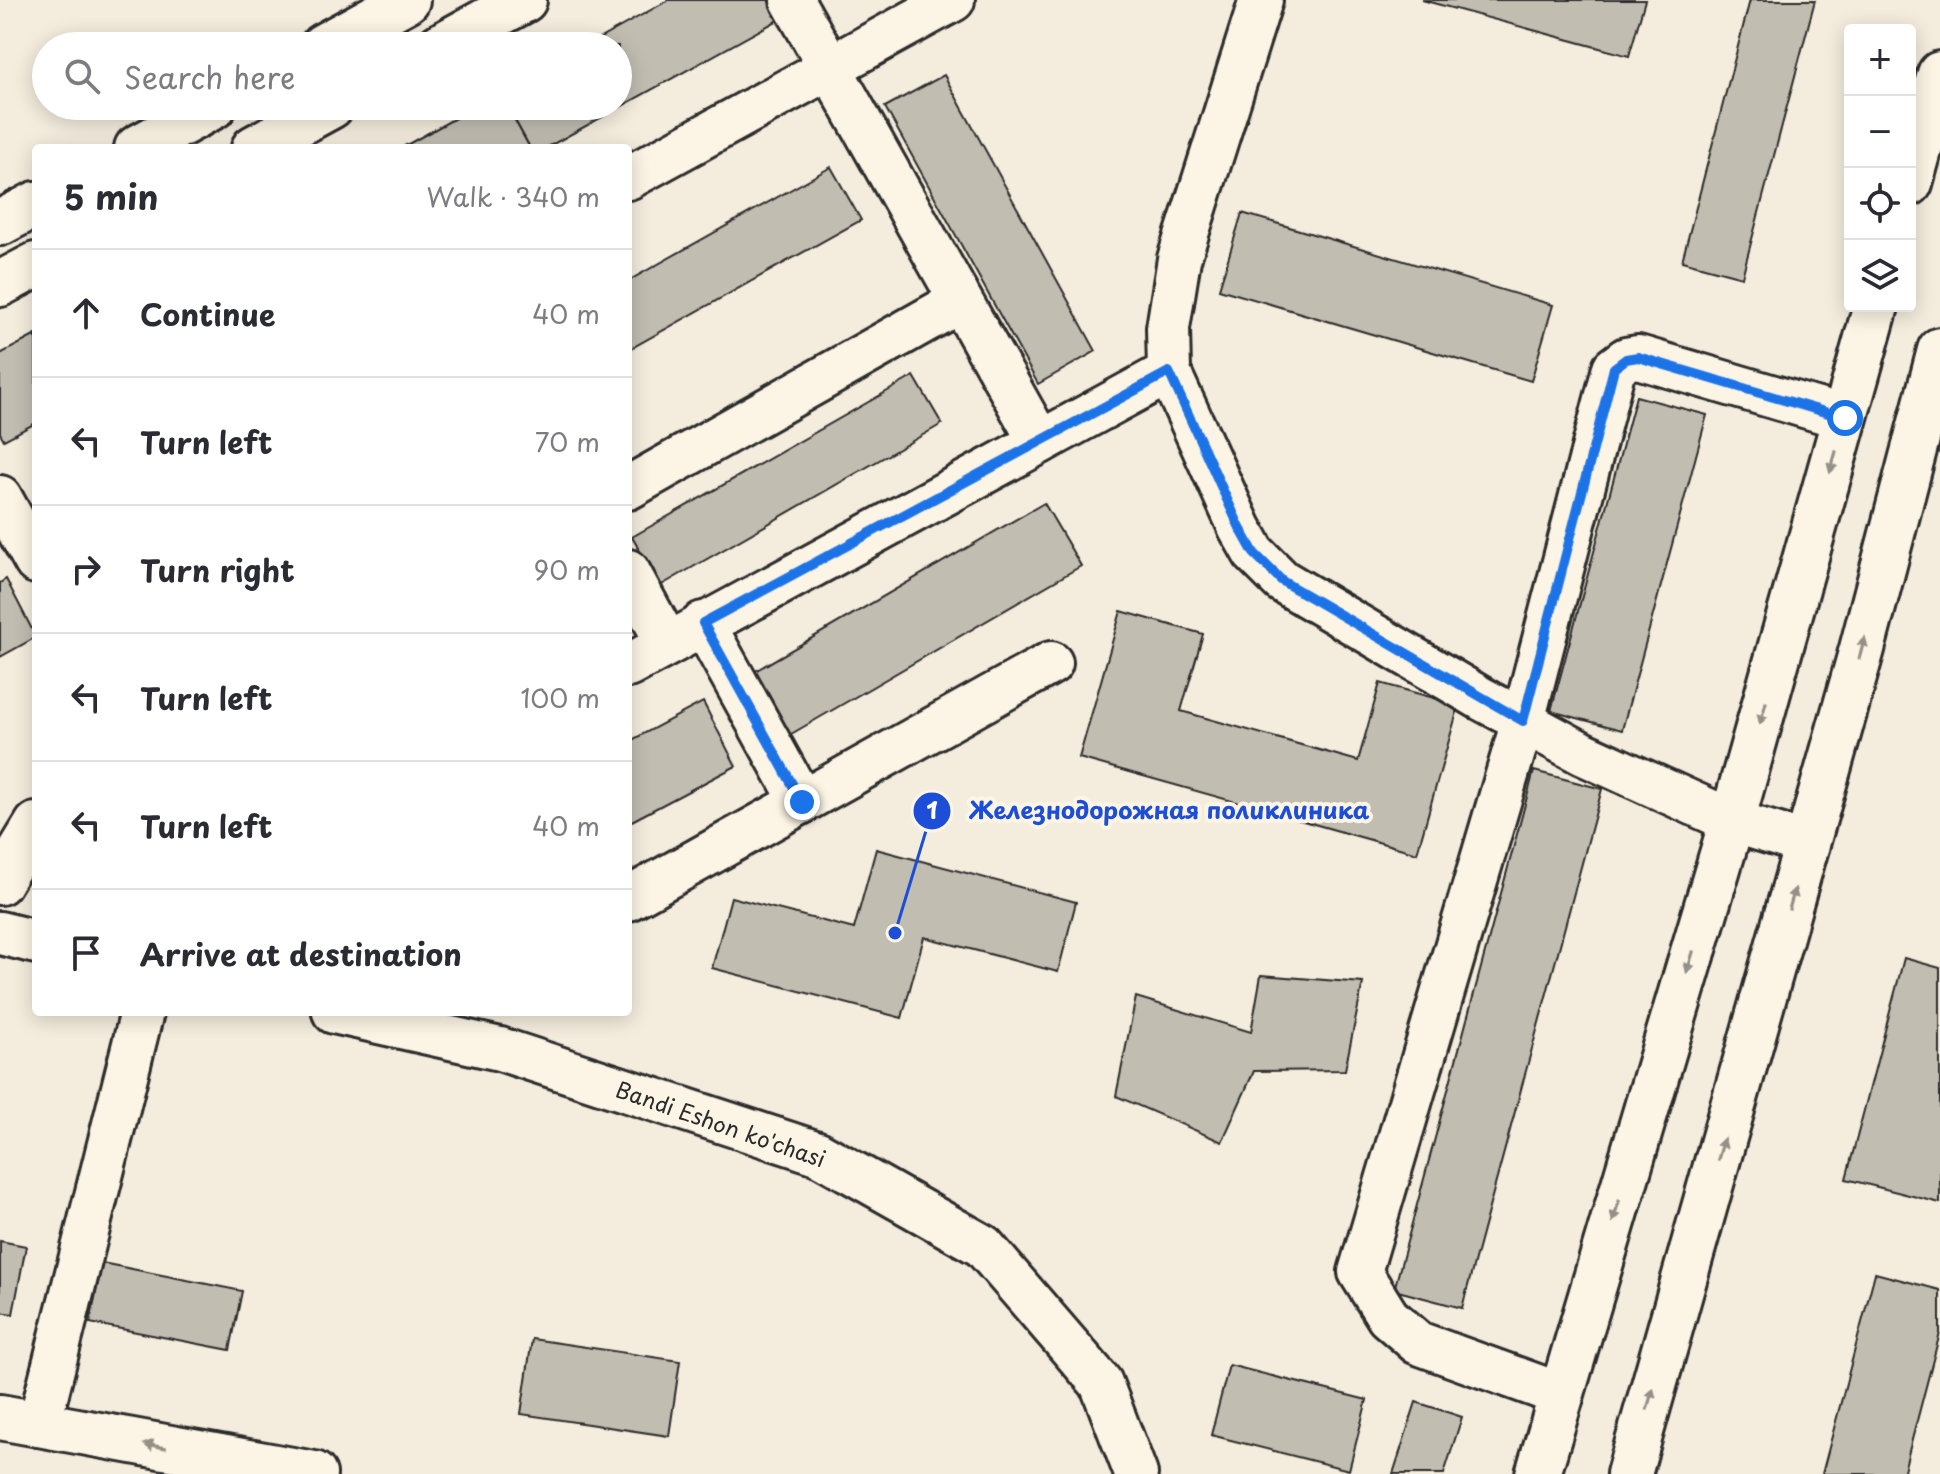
<!DOCTYPE html>
<html lang="en">
<head>
<meta charset="utf-8">
<style>
  body { margin:0; font-family:"Playpen Sans",sans-serif; background:#f7f7f7; color:#2b2b33 }
  .controls { position:absolute; right:24px; top:24px; display:grid; overflow:hidden; border-radius:8px; box-shadow:0 4px 20px #0003 }
  .controls button { width:72px; height:72px; display:grid; place-items:center; padding:0; border:0; border-bottom:2px solid #e1e1e2; background:#fff; color:#2b2b33; font:40px sans-serif }
  .stop { position:absolute; width:24px; height:24px; margin:-18px; border:6px solid #1a73e8; border-radius:50%; background:#fff }
  .stop.end { background:#1a73e8; border-color:#fff; box-shadow:0 2px 8px #0008 }
  .list { margin:0; padding:0; list-style:none }
  h2 { display:flex; justify-content:space-between; align-items:center; height:104px; margin:0; padding:0 32px; font-size:34px }
  h2 small { font-size:26px; font-weight:400; color:#7c7c81 }
  .list li { display:grid; grid-template-columns:52px 1fr auto; gap:24px; align-items:center; box-sizing:border-box; height:128px; padding:0 32px; border-top:2px solid #e1e1e2 }
  .list b { display:block; font-size:30px; white-space:nowrap }
  .list em { font-size:26px; font-style:normal; color:#7c7c81 }
  .icon { flex:none; width:44px; height:44px; fill:none; stroke:currentColor; stroke-width:2; stroke-linecap:round; stroke-linejoin:round }
  .map { position:relative; flex:none; width:1940px; height:1474px; overflow:hidden }
  .search { position:absolute; background:#fff; box-shadow:0 4px 20px #0003; left:32px; top:32px; width:600px; height:88px; display:flex; align-items:center; gap:20px; box-sizing:border-box; padding:0 28px; border-radius:44px; color:#7c7c81; font-size:30px }
  .panel { position:absolute; background:#fff; box-shadow:0 4px 20px #0003; left:32px; top:144px; width:600px; height:872px; border-radius:8px }
  .map>svg:first-child { display:block }
  .building { fill:#c2bdb1; stroke:#2b2b2b; stroke-width:2 }
  .lines { fill:none; stroke-linecap:round; stroke-linejoin:round }
  .minor-casing { stroke:#2b2b2b; stroke-width:48 }
  .major-casing { stroke:#2b2b2b; stroke-width:50 }
  .highway-casing { stroke:#2b2b2b; stroke-width:50 }
  .minor { stroke:#fcf5e5; stroke-width:42 }
  .major { stroke:#fcf5e5; stroke-width:44 }
  .highway { stroke:#fcf5e5; stroke-width:44 }
  .oneway { fill:#949088 }
  .route { stroke:#1a73e8; stroke-width:10 }
  .labels { text-anchor:middle; dominant-baseline:central; stroke-width:8; stroke-linejoin:round; paint-order:stroke }
  .street-label { font-size:22px; fill:#2b2b2b; stroke:#fcf5e5 }
  .leader { fill:none; stroke:#1d4ed8; stroke-width:3 }
  .callout-dot { fill:#1d4ed8; stroke:#fcf5e5; stroke-width:3 }
  .mark-label { font-size:24px; text-anchor:middle; font-weight:bold; fill:#fff }
  .callout-label { font-size:24px; text-anchor:middle; font-weight:bold; fill:#1d4ed8; stroke:#fcf5e5; stroke-width:8; stroke-linejoin:round; paint-order:stroke }
</style>
</head>
<body>
<div class="map">
<svg width="1940" height="1474" viewBox="0 0 1940 1474">
  <rect width="100%" height="100%" fill="#f4edde"/>
  <filter id="ink" filterUnits="userSpaceOnUse"><feTurbulence type="fractalNoise" baseFrequency=".0125" numOctaves="2"/><feDisplacementMap in="SourceGraphic" scale="16" xChannelSelector="R" yChannelSelector="G"/><feConvolveMatrix kernelMatrix="1 2 1 2 8 2 1 2 1" color-interpolation-filters="sRGB"/></filter>
  <g filter="url(#ink)">
    <g class="building">
      <polygon points="669,0 769,0 780,19 546,148 530,148 507,106 618,106 618,46 586,46"/>
      <polygon points="1422,0 1645,0 1629,56"/>
      <polygon points="1750,0 1815,0 1742,277 1682,261"/>
      <polygon points="944,75 1096,351 1038,384 885,107"/>
      <polygon points="477,106 507,106 530,148 401,148"/>
      <polygon points="831,167 861,220 628,350 628,281"/>
      <polygon points="1242,213 1553,305 1531,381 1219,289"/>
      <polygon points="36,335 36,423 4,440 0,433 0,354"/>
      <polygon points="914,376 942,424 660,586 632,537"/>
      <polygon points="1636,396 1707,415 1622,730 1551,711"/>
      <polygon points="1044,503 1081,566 786,737 750,674"/>
      <polygon points="6,579 36,637 0,657 0,583"/>
      <polygon points="1121,611 1203,634 1181,711 1358,761 1380,683 1459,705 1417,853 1079,758"/>
      <polygon points="703,702 736,766 628,823 628,742"/>
      <polygon points="1534,771 1602,789 1462,1308 1394,1290"/>
      <polygon points="876,849 1076,902 1058,972 924,937 902,1018 712,968 731,897 854,929"/>
      <polygon points="1904,958 1940,968 1940,1203 1846,1179"/>
      <polygon points="1261,975 1363,983 1345,1070 1254,1071 1222,1142 1116,1096 1136,997 1251,1032"/>
      <polygon points="0,1241 26,1246 13,1314 0,1312"/>
      <polygon points="102,1263 242,1291 230,1350 90,1323"/>
      <polygon points="1875,1273 1940,1290 1940,1333 1903,1474 1822,1474"/>
      <polygon points="532,1339 680,1361 669,1436 521,1414"/>
      <polygon points="1229,1365 1367,1400 1349,1470 1211,1435"/>
      <polygon points="1416,1402 1462,1417 1444,1474 1393,1474"/>
    </g>
    <g class="lines">
      <g class="minor-casing">
        <g id="minor">
          <polyline points="792,0 1040,442"/>
          <polyline points="1261,0 1179,259 1168,328 1169,372 1240,528 1254,553 1282,581 1482,699 1582,753 1732,821 1808,844"/>
          <polyline points="628,178 953,0"/>
          <polyline points="628,488 960,301"/>
          <polyline points="0,497 36,562"/>
          <polyline points="628,571 667,643"/>
          <polyline points="703,623 802,802"/>
          <polyline points="628,666 1169,372"/>
          <polyline points="0,883 36,824"/>
          <polyline points="628,899 1051,663"/>
          <polyline points="0,933 36,942"/>
          <polyline points="334,1012 500,1049 818,1153 983,1246 1101,1383 1136,1474"/>
          <polyline points="1562,1395 1418,1343 1388,1317 1360,1272 1523,721 1614,368 1626,359 1638,357 1845,418"/>
          <polyline points="39,1425 142,1012"/>
        </g>
      </g>
      <g class="major-casing">
        <g id="major">
          <polyline points="1910,183 1940,74"/>
          <polyline points="0,1417 314,1474"/>
          <polyline points="1538,1474 1732,821 1876,306"/>
          <polyline points="1629,1474 1862,649 1940,350"/>
        </g>
      </g>
      <g class="highway-casing">
        <g id="highway">
          <polyline points="323,46 407,0"/>
          <polyline points="440,46 524,0"/>
          <polyline points="137,148 214,106"/>
          <polyline points="254,148 331,106"/>
          <polyline points="0,223 36,204"/>
          <polyline points="0,284 36,265"/>
        </g>
      </g>
      <use href="#minor" class="minor"/>
      <use href="#major" class="major"/>
      <use href="#highway" class="highway"/>
    </g>
    <defs><path id="oneway-solid" d="M-6-.8H1V-3.2L6.5 0L1 3.2V.8H-6Z" transform="scale(2)"/></defs>
    <g class="oneway">
      <use href="#oneway-solid" transform="translate(1833 462) rotate(106)"/>
      <use href="#oneway-solid" transform="translate(1862 648) rotate(-75)"/>
      <use href="#oneway-solid" transform="translate(1763 713) rotate(106)"/>
      <use href="#oneway-solid" transform="translate(1792 899) rotate(-74)"/>
      <use href="#oneway-solid" transform="translate(1690 962) rotate(107)"/>
      <use href="#oneway-solid" transform="translate(1721 1149) rotate(-74)"/>
      <use href="#oneway-solid" transform="translate(1616 1211) rotate(107)"/>
      <use href="#oneway-solid" transform="translate(1650 1399) rotate(-74)"/>
      <use href="#oneway-solid" transform="translate(155 1446) rotate(-170)"/>
    </g>
  </g>
  <g class="lines" filter="url(#ink)">
    <polyline class="route" points="802,802 703,623 1169,372 1240,528 1254,553 1282,581 1523,721 1614,368 1626,359 1638,357 1845,418"/>
  </g>
  <g class="labels">
    <g class="street-label">
      <text transform="translate(721 1123) rotate(19)">Bandi Eshon ko'chasi</text>
    </g>
  </g>
  <path class="leader" d="M895 933L932 811"/>
  <g class="callout-dot">
    <circle cx="895" cy="933" r="8"/>
    <circle cx="932" cy="811" r="20"/>
  </g>
  <g class="mark-label">
    <text x="932" y="819">1</text>
  </g>
  <g class="callout-label">
    <text x="1169" y="819">Железнодорожная поликлиника</text>
  </g>
</svg>
<div class="controls">
<button>+</button>
<button>−</button>
<button><svg class="icon" aria-label="locate" viewBox="0 0 24 24"><circle cx="12" cy="12" r="6"/><path d="M12 2v4M12 18v4M2 12h4M18 12h4"/></svg></button>
<button><svg class="icon" aria-label="layers" viewBox="0 0 24 24"><path d="M12 4l9 5-9 5-9-5zM3 14l9 5 9-5"/></svg></button>
</div>
<div class="stop" style="left:1845px;top:418px"></div>
<div class="stop end" style="left:802px;top:802px"></div>
<div class="search"><svg class="icon" aria-label="search" viewBox="0 0 24 24"><circle cx="10" cy="10" r="6"/><path d="M15 15l6 6"/></svg>Search here</div>
<section class="panel">
<h2>5 min<small>Walk · 340 m</small></h2>
<ul class="list">
<li><svg class="icon" aria-label="ahead" viewBox="0 0 24 24"><path d="M12 20V5M6 11l6-6 6 6"/></svg><div><b>Continue</b></div><em>40 m</em></li>
<li><svg class="icon" aria-label="left" viewBox="0 0 24 24"><path d="M17 20v-9H6M10 6l-5 5 5 5"/></svg><div><b>Turn left</b></div><em>70 m</em></li>
<li><svg class="icon" aria-label="right" viewBox="0 0 24 24"><path d="M7 20v-9h11M14 6l5 5-5 5"/></svg><div><b>Turn right</b></div><em>90 m</em></li>
<li><svg class="icon" aria-label="left" viewBox="0 0 24 24"><path d="M17 20v-9H6M10 6l-5 5 5 5"/></svg><div><b>Turn left</b></div><em>100 m</em></li>
<li><svg class="icon" aria-label="left" viewBox="0 0 24 24"><path d="M17 20v-9H6M10 6l-5 5 5 5"/></svg><div><b>Turn left</b></div><em>40 m</em></li>
<li><svg class="icon" aria-label="arrive" viewBox="0 0 24 24"><path d="M6 21V4h12l-3 4 3 4H6"/></svg><div><b>Arrive at destination</b></div></li>
</ul>
</section>
</div>
</body>
</html>
